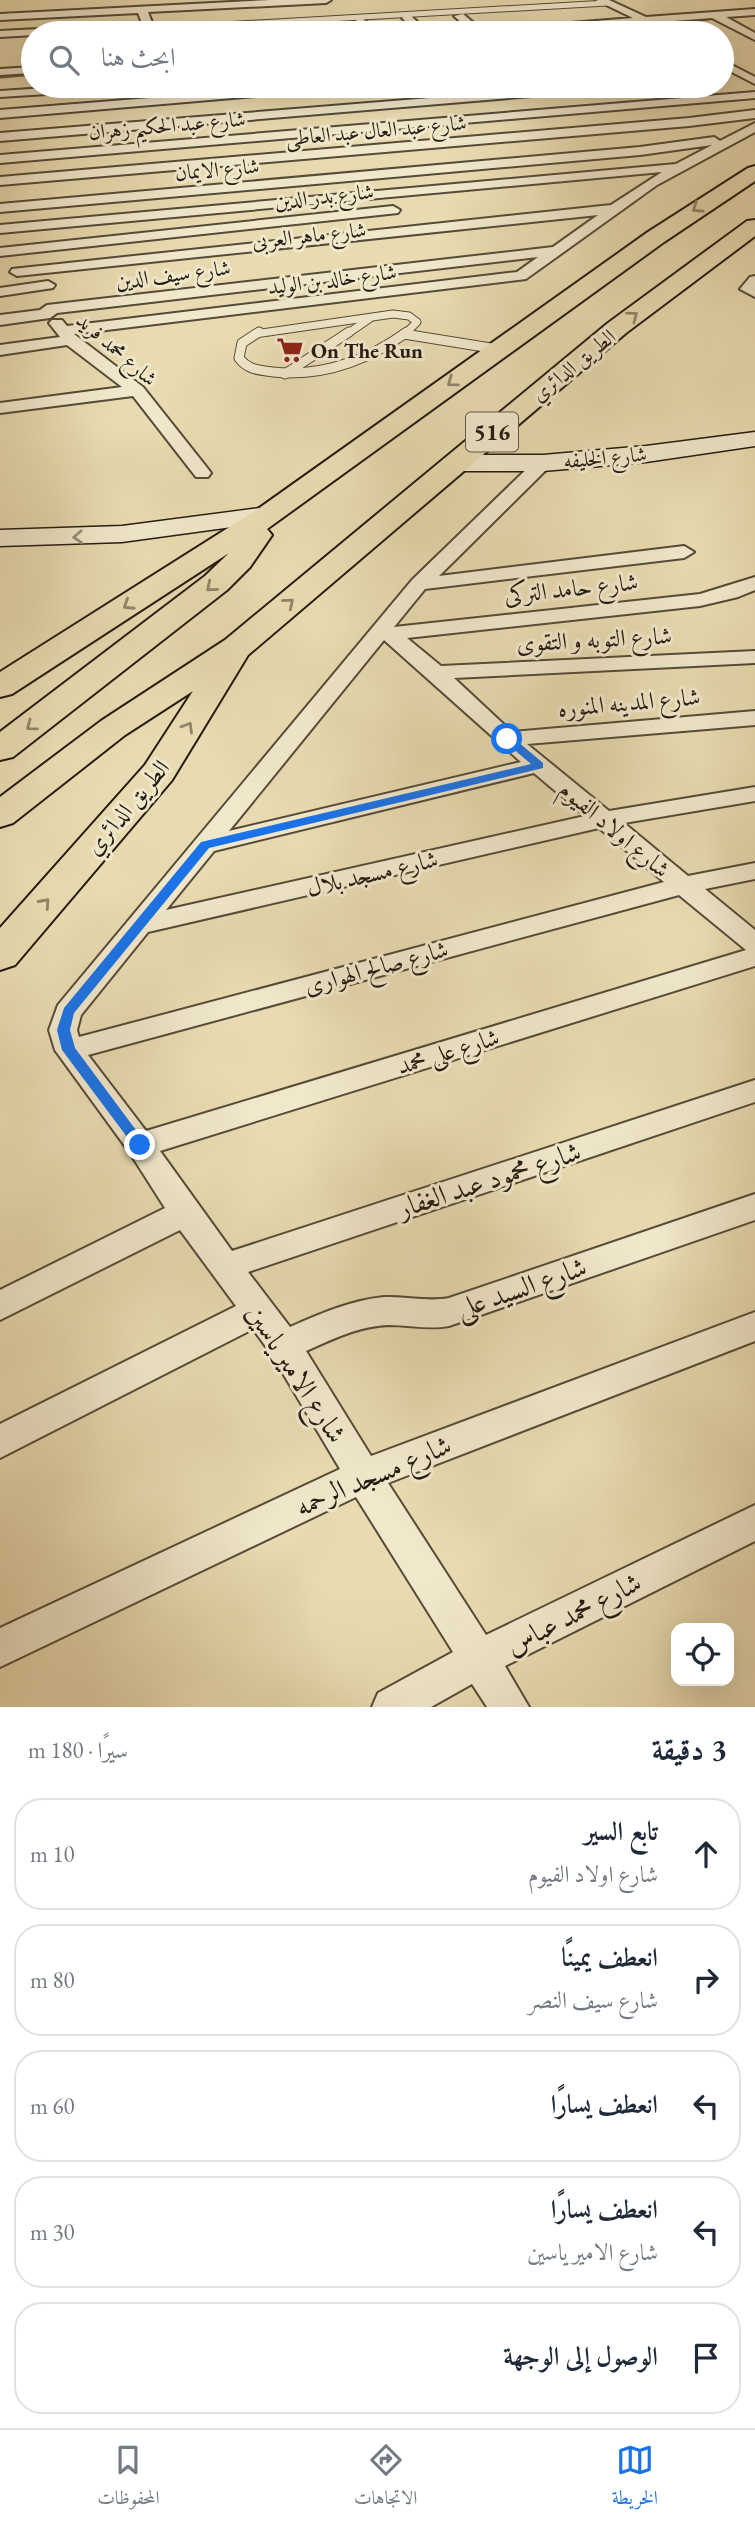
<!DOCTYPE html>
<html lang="ar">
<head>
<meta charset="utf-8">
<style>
  body { margin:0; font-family:"EB Garamond",Amiri,serif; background:#f6f6f7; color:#1f2937; direction:rtl }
  .controls { position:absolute; right:21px; bottom:21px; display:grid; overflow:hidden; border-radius:14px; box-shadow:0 7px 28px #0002 }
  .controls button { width:63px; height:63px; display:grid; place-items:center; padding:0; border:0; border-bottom:2px solid #e0e1e3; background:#fff; color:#1f2937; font:35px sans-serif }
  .stop { position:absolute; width:21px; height:21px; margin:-16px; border:5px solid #1a73e8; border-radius:50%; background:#fff }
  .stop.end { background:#1a73e8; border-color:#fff; box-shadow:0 2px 7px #0008 }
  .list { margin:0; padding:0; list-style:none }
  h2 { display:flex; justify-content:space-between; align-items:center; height:91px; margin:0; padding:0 28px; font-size:30px }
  h2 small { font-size:23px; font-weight:400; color:#747a83 }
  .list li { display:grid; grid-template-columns:46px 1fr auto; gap:21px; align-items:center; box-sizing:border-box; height:112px; margin:0 14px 14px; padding:0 14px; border:2px solid #e0e1e3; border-radius:28px }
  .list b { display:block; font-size:26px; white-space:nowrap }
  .list p { margin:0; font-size:23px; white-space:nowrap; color:#747a83 }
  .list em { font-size:23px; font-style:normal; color:#747a83 }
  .icon { flex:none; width:38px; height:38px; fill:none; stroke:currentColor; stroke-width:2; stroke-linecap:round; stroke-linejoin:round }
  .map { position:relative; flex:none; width:755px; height:1707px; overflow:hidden; direction:ltr }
  .search { position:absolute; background:#fff; box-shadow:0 7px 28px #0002; left:21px; right:21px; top:21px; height:77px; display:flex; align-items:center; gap:18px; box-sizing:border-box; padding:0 24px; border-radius:38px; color:#747a83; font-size:26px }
  .sheet { height:721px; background:#fff }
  nav { display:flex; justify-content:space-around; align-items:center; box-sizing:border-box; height:98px; border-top:2px solid #e0e1e3; background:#fff; font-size:19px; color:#747a83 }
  nav a { display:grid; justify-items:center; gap:4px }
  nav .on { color:#1a73e8 }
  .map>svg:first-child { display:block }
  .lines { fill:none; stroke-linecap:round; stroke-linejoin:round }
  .stream { stroke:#726750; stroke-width:3.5 }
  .lane-far2-casing { stroke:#554b38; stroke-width:7 }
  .lane-far1-casing { stroke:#554b38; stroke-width:9 }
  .lane-casing { stroke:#554b38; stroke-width:11 }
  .street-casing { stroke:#554b38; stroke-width:4 }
  .secondary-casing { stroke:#241b10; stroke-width:3 }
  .highway-casing { stroke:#241b10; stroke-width:4 }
  .lane-far2 { stroke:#f1e8cc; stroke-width:5 }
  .lane-far1 { stroke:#f1e8cc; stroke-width:7 }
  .lane { stroke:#f1e8cc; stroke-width:9 }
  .street { fill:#f1e8cc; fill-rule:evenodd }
  .secondary { fill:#f1e8cc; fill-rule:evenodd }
  .highway { fill:#e9dbb1; fill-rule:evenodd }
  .oneway { stroke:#908569 }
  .oneway2 { stroke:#958c77 }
  .route { fill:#1a73e8 }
  .labels { text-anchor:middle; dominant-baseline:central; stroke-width:6; stroke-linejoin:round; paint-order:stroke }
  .far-street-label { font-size:21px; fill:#241b10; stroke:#f1e8cc }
  .far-poi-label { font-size:21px; font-weight:bold; fill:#241b10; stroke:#f1e8cc; text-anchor:start }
  .shield { fill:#f1e8cc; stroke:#625848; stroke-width:2 }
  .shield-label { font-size:23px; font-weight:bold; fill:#241b10 }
  .street-label { font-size:24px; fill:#241b10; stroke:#f1e8cc }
  .near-street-label { font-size:28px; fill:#241b10; stroke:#f1e8cc }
</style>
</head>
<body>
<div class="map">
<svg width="755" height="1707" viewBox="0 0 755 1707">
  <rect width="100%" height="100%" fill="#e9dbb1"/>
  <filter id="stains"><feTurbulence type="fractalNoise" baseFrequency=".00286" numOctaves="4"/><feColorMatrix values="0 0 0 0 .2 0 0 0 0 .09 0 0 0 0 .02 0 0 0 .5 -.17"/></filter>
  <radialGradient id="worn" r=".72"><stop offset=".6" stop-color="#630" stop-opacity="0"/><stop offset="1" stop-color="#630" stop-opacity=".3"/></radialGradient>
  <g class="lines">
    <g class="stream">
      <polyline points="664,23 708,19"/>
      <polyline points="538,33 634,25"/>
      <polyline points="0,77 33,74"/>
    </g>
    <g class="lane-far2-casing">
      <polyline id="lane-far2" points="171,28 607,3"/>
    </g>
    <g class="lane-far1-casing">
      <g id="lane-far1">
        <polyline points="255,334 393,314 409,316 417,322 405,334"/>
        <polyline points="347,334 369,319"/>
      </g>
    </g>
    <g class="lane-casing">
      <g id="lane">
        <path d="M 259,332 L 242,343 L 239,358 C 248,370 259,370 273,372 C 322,377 368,360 407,332"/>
        <polyline points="404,334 497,349"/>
        <polyline points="285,374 349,332"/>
      </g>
    </g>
    <g class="street-casing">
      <g id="street">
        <polygon points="270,0 331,0 326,3 148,12 156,33 146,33 138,13 0,20 0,14"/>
        <polygon points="596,0 609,0 646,17 755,9 755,15 726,17 755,33 755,40 712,18 519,33 473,33 454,16 463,14 482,30 633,18"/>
        <polygon points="407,15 411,16 429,33 418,33 402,18"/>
        <polygon points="360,16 378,33 368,33 355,19"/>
        <polygon points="315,20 329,33 319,33 310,23"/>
        <polygon points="245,25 253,25 258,33 248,33"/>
        <polygon points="98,26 103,29 102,31 0,37 0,31"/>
        <polygon points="200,27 204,28 207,33 197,33 195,30"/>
        <polygon points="722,60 755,77 755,84 722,67"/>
        <polygon points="33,67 33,73 0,75 0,69"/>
        <polygon points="77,86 116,87 110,90 0,97 0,91"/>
        <polygon points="299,86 343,86 337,89 0,118 0,110"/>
        <polygon points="578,86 622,86 616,89 0,141 0,133"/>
        <polygon points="755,92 755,98 0,163 0,155"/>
        <polygon points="755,110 755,118 689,126 0,185 0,177 689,118"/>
        <polygon points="755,123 755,132 657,185 526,279 74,334 143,387 208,469 211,473 208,477 196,477 133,396 0,413 0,403 122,387 67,345 0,355 0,345 60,337 49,323 52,320 62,320 67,326 517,272 538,257 57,313 50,318 0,325 0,315 40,310 47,305 553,247 598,215 17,276 10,272 12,269 611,205 662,172 0,233 0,225 676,164 712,145 640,155 0,212 0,204 640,147 714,137 720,141"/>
        <polygon points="393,206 400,210 398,213 0,256 0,248"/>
        <polygon points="755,276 755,297 740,289 750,277"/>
        <polygon points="48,281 55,285 53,288 0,296 0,288"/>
        <path d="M 543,458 L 552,463 L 549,467 L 439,576 L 684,546 L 694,552 L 684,558 L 425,589 L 394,627 L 700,594 L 755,577 L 755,590 L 738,597 L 700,606 L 407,638 L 441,666 L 755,651 L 755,663 L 454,678 L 512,732 L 755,711 L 755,725 L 527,744 L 609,811 L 755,787 L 755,801 L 624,823 L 688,876 L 755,863 L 755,879 L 705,889 L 755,930 L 755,966 L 160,1151 L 232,1251 L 755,1080 L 755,1102 L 248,1272 L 290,1327 C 320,1314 351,1300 384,1297 C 406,1296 427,1302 449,1298 L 755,1194 L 755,1220 L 449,1326 C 428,1330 410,1325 389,1325 C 359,1326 333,1339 306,1351 L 371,1456 L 755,1312 L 755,1341 L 388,1483 L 486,1635 L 755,1505 L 755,1541 L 505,1666 L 529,1707 L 487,1707 L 472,1684 L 431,1707 L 372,1707 L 378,1693 L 453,1652 L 356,1497 L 0,1667 L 0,1628 L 340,1469 L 272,1355 L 253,1329 L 0,1458 L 0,1424 L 236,1306 L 180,1230 L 0,1320 L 0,1290 L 165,1208 L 130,1153 L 55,1050 L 49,1030 L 58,1005 L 412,580 L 537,459 ZM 384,640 L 521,762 L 229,831 ZM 534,773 L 585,816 L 166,910 L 214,851 ZM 599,828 L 664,882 L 79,1037 L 77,1030 L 81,1015 L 148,932 ZM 679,895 L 746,950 L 146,1131 L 88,1055 Z"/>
      </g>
    </g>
    <g class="secondary-casing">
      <g id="secondary">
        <polygon points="755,432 755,446 646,462 543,471 454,471 445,468 441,463 445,458 454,455 543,455 646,446"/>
        <polygon points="268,507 277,509 281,515 277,521 122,542 0,546 0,530 122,526"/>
      </g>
    </g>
    <g class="highway-casing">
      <g id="highway">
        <polygon points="755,166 755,181 664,242 267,529 272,535 250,567 227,590 13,757 0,760 0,732 205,576 229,553 12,694 0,697 0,672 258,509 648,232 748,168"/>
        <polygon points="755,220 755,236 626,333 248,655 172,780 15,965 0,970 0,928 145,765 193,691 125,735 13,823 0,827 0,797 101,721 225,640 608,323 747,221"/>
      </g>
    </g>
    <use href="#lane-far2" class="lane-far2"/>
    <use href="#lane-far1" class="lane-far1"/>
    <use href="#lane" class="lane"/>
    <use href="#street" class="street"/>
    <use href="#secondary" class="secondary"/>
    <use href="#highway" class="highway"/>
  </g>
  <defs><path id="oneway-chevron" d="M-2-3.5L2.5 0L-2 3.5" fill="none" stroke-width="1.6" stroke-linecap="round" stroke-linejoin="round" transform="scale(1.75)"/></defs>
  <g class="oneway">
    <use href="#oneway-chevron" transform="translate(697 208) rotate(146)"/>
    <use href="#oneway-chevron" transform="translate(633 316) rotate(-37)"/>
    <use href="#oneway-chevron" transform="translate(452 382) rotate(144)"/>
    <use href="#oneway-chevron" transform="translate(211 587) rotate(139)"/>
    <use href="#oneway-chevron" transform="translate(289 603) rotate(-40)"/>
    <use href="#oneway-chevron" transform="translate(128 605) rotate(147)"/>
    <use href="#oneway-chevron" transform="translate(31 726) rotate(143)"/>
    <use href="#oneway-chevron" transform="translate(188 727) rotate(-59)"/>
    <use href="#oneway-chevron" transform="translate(45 903) rotate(-48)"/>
  </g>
  <use class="oneway2" href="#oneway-chevron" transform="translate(78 537) rotate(177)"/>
  <polygon class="route" points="504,736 511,736 543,763 543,768 209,848 74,1013 70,1030 75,1048 147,1145 145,1149 136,1149 62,1050 57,1030 64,1008 201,842 531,764 504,741"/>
  <defs>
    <g id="supermarket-bare" transform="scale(2.1)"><path d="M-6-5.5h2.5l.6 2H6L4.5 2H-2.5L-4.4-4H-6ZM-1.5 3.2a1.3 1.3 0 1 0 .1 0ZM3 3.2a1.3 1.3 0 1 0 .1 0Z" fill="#8f2418" stroke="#f1e8cc" stroke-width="2.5" paint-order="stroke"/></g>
  </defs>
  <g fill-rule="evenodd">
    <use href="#supermarket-bare" x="290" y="350"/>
  </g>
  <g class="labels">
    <g class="far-street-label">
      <text transform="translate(167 125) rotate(-5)">شارع عبد الحكيم زهران</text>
      <text transform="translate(376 130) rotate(-5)">شارع عبد العال عبد العاطى</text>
      <text transform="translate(217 169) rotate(-5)">شارع الايمان</text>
      <text transform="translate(324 196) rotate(-6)">شارع بدر الدين</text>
      <text transform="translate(309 235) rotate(-6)">شارع ماهر العربى</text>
      <text transform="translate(173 274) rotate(-7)">شارع سيف الدين</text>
      <text transform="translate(332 279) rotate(-7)">شارع خالد بن الوليد</text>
      <text transform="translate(117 349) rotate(41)">شارع محمد فريد</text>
      <text transform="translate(573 365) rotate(-39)">الطريق الدائري</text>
      <text transform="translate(605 457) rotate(-5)">شارع الخليفه</text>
    </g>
    <g class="far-poi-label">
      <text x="311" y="350">On The Run</text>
    </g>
    <rect class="shield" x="466" y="412.5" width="52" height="39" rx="5"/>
    <g class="shield-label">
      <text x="492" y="432">516</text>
    </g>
    <g class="street-label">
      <text transform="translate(571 588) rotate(-6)">شارع حامد التركى</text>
      <text transform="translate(594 639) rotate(-3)">شارع التوبه و التقوى</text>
      <text transform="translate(629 702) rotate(-5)">شارع المدينه المنوره</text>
      <text transform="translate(127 807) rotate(-50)">الطريق الدائري</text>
      <text transform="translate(615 829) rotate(40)">شارع اولاد الفيوم</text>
      <text transform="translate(372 873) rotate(-13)">شارع مسجد بلال</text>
      <text transform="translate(376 967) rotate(-15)">شارع صالح الهوارى</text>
      <text transform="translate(448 1051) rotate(-17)">شارع على محمد</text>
    </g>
    <g class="near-street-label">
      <text transform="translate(489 1179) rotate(-18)">شارع محمود عبد الغفار</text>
      <text transform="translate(521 1287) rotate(-19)">شارع السيد على</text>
      <text transform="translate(297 1373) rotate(57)">شارع الامير ياسين</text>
      <text transform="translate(373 1475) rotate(-23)">شارع مسجد الرحمه</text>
      <text transform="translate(573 1613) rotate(-27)">شارع محمد عباس</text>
    </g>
  </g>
  <rect width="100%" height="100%" filter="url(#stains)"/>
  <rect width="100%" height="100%" fill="url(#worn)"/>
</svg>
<div class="controls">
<button><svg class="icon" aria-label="locate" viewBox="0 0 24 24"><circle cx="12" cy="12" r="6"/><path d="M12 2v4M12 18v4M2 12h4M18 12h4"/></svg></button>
</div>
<div class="stop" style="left:507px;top:739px"></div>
<div class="stop end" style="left:140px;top:1145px"></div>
<div class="search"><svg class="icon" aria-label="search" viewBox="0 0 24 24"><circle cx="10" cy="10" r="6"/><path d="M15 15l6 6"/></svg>ابحث هنا</div>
</div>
<section class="sheet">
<h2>3 دقيقة<small>سيرًا · 180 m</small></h2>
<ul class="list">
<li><svg class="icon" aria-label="ahead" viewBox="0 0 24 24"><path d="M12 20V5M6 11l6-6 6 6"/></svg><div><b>تابع السير</b><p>شارع اولاد الفيوم</p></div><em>10 m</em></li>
<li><svg class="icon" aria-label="right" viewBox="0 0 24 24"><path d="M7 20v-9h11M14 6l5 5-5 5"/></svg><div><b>انعطف يمينًا</b><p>شارع سيف النصر</p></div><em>80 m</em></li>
<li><svg class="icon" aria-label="left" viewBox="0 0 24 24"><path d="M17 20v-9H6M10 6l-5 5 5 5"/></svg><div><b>انعطف يسارًا</b></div><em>60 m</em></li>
<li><svg class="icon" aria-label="left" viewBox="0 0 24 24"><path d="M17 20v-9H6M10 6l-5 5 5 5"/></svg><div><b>انعطف يسارًا</b><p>شارع الامير ياسين</p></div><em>30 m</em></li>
<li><svg class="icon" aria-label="arrive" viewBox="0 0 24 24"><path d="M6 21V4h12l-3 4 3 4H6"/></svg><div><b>الوصول إلى الوجهة</b></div></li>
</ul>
</section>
<nav>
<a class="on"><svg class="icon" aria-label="map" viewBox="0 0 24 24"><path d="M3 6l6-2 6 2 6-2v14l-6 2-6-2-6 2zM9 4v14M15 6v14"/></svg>الخريطة</a>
<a><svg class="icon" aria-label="directions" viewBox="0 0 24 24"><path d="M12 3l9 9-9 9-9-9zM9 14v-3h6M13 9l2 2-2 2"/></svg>الاتجاهات</a>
<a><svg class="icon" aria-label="saved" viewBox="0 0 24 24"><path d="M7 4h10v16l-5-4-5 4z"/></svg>المحفوظات</a>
</nav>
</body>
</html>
